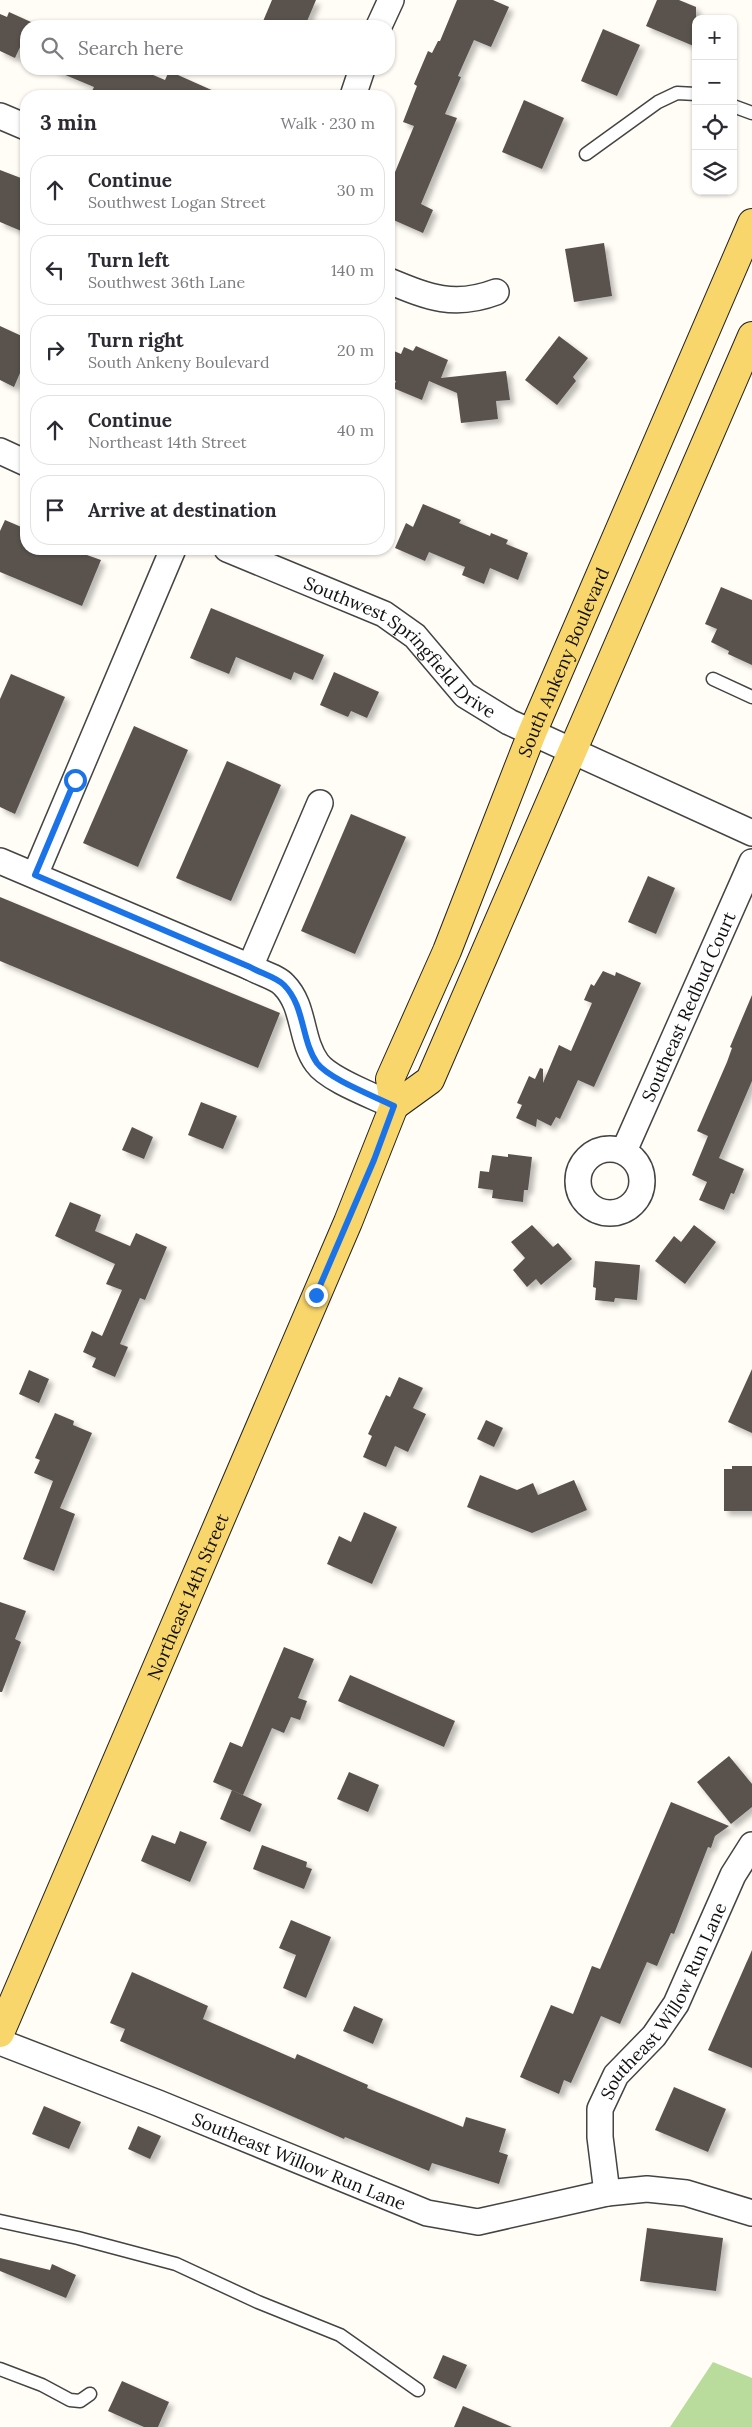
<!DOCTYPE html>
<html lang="en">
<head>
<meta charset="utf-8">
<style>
  body { margin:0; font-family:Lora,serif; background:#f7f7f7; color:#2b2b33 }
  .controls { position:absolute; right:15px; top:15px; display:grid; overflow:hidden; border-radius:10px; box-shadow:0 1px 4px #0004 }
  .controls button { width:45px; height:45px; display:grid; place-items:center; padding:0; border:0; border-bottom:1px solid #e1e1e2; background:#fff; color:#2b2b33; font:25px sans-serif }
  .stop { position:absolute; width:15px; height:15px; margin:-11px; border:4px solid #1a73e8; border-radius:50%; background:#fff }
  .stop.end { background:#1a73e8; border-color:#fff; box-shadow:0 1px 5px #0008 }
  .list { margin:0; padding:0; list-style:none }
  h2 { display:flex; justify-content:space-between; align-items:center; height:65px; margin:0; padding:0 20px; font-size:21px }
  h2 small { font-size:16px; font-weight:400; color:#7c7c81 }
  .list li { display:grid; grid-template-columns:32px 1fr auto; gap:15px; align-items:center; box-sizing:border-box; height:70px; margin:0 10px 10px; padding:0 10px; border:1px solid #e1e1e2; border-radius:20px }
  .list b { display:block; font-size:19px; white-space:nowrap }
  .list p { margin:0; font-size:16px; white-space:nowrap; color:#7c7c81 }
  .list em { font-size:16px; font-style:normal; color:#7c7c81 }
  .icon { flex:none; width:28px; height:28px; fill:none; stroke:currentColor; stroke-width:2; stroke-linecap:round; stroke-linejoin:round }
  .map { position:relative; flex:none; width:752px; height:2427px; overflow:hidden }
  .search { position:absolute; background:#fff; box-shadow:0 1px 4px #0004; left:20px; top:20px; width:375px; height:55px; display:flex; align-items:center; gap:12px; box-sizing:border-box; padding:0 18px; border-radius:20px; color:#7c7c81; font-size:19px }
  .panel { position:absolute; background:#fff; box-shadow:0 1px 4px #0004; left:20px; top:90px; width:375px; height:465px; border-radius:20px }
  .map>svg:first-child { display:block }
  .forest { fill:#b9dc9c }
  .building { fill:#5a524d; filter:url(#shadow) }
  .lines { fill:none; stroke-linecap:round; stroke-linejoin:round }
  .service-casing { stroke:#444; stroke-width:15 }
  .minor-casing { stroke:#444; stroke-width:28 }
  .primary-casing { stroke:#222; stroke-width:30 }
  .service { stroke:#fff; stroke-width:12 }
  .minor { stroke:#fff; stroke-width:25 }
  .primary { stroke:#f9d66b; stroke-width:28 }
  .route { stroke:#1a73e8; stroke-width:6 }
  .labels { text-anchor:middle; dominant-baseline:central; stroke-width:5; stroke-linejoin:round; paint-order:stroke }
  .street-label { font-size:18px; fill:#111; stroke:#fff }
</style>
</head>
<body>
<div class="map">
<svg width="752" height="2427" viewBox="0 0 752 2427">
  <defs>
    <filter id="shadow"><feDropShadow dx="4.5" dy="4.5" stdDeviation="2.5" flood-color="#0004"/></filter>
  </defs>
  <rect width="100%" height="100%" fill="#fffdf5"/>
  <polygon class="forest" points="713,2362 752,2378 752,2427 670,2427"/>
  <g class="building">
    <polygon points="272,0 316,0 305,26 261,26"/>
    <polygon points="457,0 493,0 509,7 491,47 474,40 458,76 461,77 445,114 457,118 421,204 433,210 423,233 389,218 389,175 393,177 414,126 403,122 417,86 414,84 428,51 432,53 438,41 440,41"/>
    <polygon points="657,0 679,0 696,7 696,47 646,26"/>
    <polygon points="9,12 31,22 30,26 26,26 26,34 15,58 0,51 0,14 7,17"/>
    <polygon points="603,29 640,45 617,96 581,81"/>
    <polygon points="51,69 139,69 165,80 169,71 225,96 103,96 92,91 94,87"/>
    <polygon points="524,100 564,118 542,169 502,152"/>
    <polygon points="0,170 26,180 26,233 0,222"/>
    <polygon points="604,243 612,296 574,302 565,249"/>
    <polygon points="0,326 26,338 26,359 14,387 0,380"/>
    <polygon points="559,336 588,358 573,377 576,381 557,405 525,380"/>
    <polygon points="416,346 448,360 441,378 506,371 510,400 496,401 498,419 461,423 457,393 429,381 422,400 393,388 396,381 389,378 389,363 394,351 401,354 404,347 413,351"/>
    <polygon points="423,504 461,520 459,523 490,536 491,533 508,540 506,544 528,553 518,580 490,568 484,584 462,575 465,567 429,552 425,561 395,548 406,523 413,527"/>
    <polygon points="5,520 26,529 26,549 70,549 101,560 82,606 0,572 0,531"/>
    <polygon points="721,587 752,600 752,665 728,654 729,651 711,642 717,629 705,624"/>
    <polygon points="211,608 324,655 313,680 294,672 291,680 236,657 229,674 190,658"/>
    <polygon points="334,672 379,692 367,718 351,711 348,717 320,705"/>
    <polygon points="11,674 65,697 15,814 0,807 0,699"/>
    <polygon points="134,726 188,750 138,867 83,843"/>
    <polygon points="227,761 281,785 231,901 176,878"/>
    <polygon points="351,814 406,837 355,954 301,931"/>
    <polygon points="648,876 675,888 656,934 628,922"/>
    <polygon points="0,897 280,1013 258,1068 0,961"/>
    <polygon points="603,971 615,976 616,972 641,983 594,1087 578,1080 560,1119 556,1117 551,1126 537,1119 536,1127 516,1118 522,1105 517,1103 529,1076 535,1079 540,1068 543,1069 543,1083 559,1045 571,1051 592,1003 584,1000 591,984 594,986"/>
    <polygon points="752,995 752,1081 719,1158 744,1169 734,1194 731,1193 724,1210 699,1200 707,1182 692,1175 708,1136 697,1131 727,1062 732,1048 730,1047"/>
    <polygon points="201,1102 237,1116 223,1149 188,1135"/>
    <polygon points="132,1127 153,1137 144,1159 122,1150"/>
    <polygon points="508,1154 532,1157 528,1190 524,1190 523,1202 492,1198 493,1190 478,1188 480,1171 489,1172 492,1155 508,1157"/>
    <polygon points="70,1202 101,1215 95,1231 130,1246 136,1233 167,1247 145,1300 140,1298 120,1344 128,1347 115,1377 92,1367 96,1358 83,1352 92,1331 102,1336 122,1290 106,1284 115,1264 55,1236"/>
    <polygon points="532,1225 553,1247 558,1243 572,1259 541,1285 536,1279 527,1287 513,1270 525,1258 511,1242"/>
    <polygon points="694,1225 716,1242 685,1284 655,1261 674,1236 681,1242"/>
    <polygon points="595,1261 640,1265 637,1300 615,1298 614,1302 595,1300 596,1288 593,1287"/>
    <polygon points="752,1369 752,1433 728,1422"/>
    <polygon points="29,1370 49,1379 39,1403 19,1394"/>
    <polygon points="399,1377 423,1388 413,1408 426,1414 408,1452 395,1446 386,1467 363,1457 372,1436 368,1434 386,1395 390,1397"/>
    <polygon points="55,1413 74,1421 73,1425 92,1433 60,1508 75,1514 54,1571 23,1559 53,1481 34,1473 40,1460 35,1458"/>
    <polygon points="486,1420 503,1428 494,1447 477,1439"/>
    <polygon points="732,1466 752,1466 752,1511 724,1511 724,1469 732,1469"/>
    <polygon points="480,1475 517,1490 533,1483 538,1495 574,1480 587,1510 532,1533 467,1507"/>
    <polygon points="364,1512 397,1527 372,1584 327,1564 339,1536 351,1542"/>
    <polygon points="0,1602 26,1611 15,1639 21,1642 2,1692 0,1692"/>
    <polygon points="284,1647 314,1659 298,1698 307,1701 300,1720 291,1717 284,1733 272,1728 243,1795 213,1782 230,1742 242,1747"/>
    <polygon points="350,1675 455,1721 444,1747 338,1701"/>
    <polygon points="729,1756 752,1784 752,1807 731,1824 697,1782"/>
    <polygon points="349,1772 379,1785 368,1812 337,1799"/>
    <polygon points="232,1790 262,1804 250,1832 220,1819"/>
    <polygon points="671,1802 729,1826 715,1836 711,1848 708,1847 674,1934 671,1933 657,1966 647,1962 620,2024 601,2016 571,2083 564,2080 559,2094 520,2077 551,2005 573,2014 592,1966 600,1969"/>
    <polygon points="180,1831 207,1842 190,1882 141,1861 152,1835 175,1844"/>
    <polygon points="262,1845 307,1862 306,1867 312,1869 304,1889 253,1869"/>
    <polygon points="291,1920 331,1937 306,1998 283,1988 296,1955 279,1948"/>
    <polygon points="752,1950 752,2068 708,2050"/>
    <polygon points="132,1972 208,2006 203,2019 295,2059 297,2054 368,2085 367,2088 463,2127 466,2117 506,2129 499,2152 508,2155 499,2184 432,2163 429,2171 345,2137 344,2139 120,2041 125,2029 110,2023"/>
    <polygon points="354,2006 383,2019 373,2044 343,2031"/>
    <polygon points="674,2087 726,2109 708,2152 655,2130"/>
    <polygon points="44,2106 81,2122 69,2149 32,2134"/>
    <polygon points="138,2126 161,2136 150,2159 128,2149"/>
    <polygon points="647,2228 723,2238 716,2291 640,2281"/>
    <polygon points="0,2258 50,2270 52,2264 76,2275 66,2298 0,2271"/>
    <polygon points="443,2355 467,2365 456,2389 433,2378"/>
    <polygon points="122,2381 169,2402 158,2427 144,2427 108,2411"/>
    <polygon points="463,2406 512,2427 454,2427"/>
  </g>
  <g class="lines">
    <g class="service-casing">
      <g id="service">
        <polyline points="733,106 752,113"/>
        <polyline points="586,154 658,102 677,93 696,94"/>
        <polyline points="713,679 752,697"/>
        <polyline points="0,2221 78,2238 176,2264 258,2302 340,2335 418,2390"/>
        <polyline points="0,2369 42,2385 70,2400 80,2401 90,2394"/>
      </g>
    </g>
    <g class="minor-casing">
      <g id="minor">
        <polyline points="379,26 391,0"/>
        <polyline points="353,96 362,69"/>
        <polyline points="0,116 26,127"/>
        <path d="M 389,281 C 428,297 454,308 496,292"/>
        <polyline points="0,451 26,463"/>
        <path id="s1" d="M 227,549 L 384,614 L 415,636 L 465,695 L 509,722 L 752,833"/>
        <path d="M 0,861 L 250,967 C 260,973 277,977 284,985 C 305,1006 300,1040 317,1063 C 329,1080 374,1096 394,1106"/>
        <polyline points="35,875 173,549"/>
        <polyline points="250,967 320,803"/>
        <circle cx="610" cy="1181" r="32"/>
        <path id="s2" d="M 624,1151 L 752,862"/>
        <path id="s3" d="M 0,2042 L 158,2103 L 427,2213 L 478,2222 L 607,2193 L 647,2189 L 686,2193 L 752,2213"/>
        <path id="s4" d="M 607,2193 L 600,2137 L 600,2109 L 616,2075 L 654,2036 L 676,2004 L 733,1875 L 752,1845"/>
      </g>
    </g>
    <g class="primary-casing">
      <g id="primary">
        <polyline points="394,1106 430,1080 752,336"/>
        <path id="s5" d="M 0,2033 L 348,1222 L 394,1106 L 390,1079 L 447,951 L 532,733 L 752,223"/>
      </g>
    </g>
    <use href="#service" class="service"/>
    <use href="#minor" class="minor"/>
    <use href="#primary" class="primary"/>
  </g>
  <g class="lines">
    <path class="route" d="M 75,780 L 35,875 L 250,967 C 260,973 276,977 284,985 C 305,1006 301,1040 317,1063 C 329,1079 374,1096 394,1106 L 374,1160 L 316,1295"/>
  </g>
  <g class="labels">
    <g class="street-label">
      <text stroke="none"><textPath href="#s1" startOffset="202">Southwest Springfield Drive</textPath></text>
      <text stroke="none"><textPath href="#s5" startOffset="1486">South Ankeny Boulevard</textPath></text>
      <text stroke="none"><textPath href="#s2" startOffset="158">Southeast Redbud Court</textPath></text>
      <text stroke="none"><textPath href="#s5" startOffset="475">Northeast 14th Street</textPath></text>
      <text stroke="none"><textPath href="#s4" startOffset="211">Southeast Willow Run Lane</textPath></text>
      <text stroke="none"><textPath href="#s3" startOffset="322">Southeast Willow Run Lane</textPath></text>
    </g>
  </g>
</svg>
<div class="controls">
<button>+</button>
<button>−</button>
<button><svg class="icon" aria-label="locate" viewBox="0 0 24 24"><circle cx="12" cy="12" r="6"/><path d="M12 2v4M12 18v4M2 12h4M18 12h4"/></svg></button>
<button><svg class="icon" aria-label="layers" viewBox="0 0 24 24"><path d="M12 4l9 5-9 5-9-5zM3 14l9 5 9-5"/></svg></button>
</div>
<div class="stop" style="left:75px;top:780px"></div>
<div class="stop end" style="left:316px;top:1295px"></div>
<div class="search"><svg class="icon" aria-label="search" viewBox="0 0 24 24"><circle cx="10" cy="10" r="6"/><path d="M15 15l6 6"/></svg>Search here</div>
<section class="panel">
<h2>3 min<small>Walk · 230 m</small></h2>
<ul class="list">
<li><svg class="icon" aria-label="ahead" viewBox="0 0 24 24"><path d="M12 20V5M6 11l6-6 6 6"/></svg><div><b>Continue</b><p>Southwest Logan Street</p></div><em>30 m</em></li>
<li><svg class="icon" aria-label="left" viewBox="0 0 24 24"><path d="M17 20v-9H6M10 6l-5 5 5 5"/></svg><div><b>Turn left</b><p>Southwest 36th Lane</p></div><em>140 m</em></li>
<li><svg class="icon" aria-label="right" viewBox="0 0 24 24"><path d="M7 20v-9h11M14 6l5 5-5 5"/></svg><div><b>Turn right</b><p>South Ankeny Boulevard</p></div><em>20 m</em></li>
<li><svg class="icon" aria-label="ahead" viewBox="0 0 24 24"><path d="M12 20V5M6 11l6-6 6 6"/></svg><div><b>Continue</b><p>Northeast 14th Street</p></div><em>40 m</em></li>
<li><svg class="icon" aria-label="arrive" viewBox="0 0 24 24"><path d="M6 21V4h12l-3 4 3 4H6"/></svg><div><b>Arrive at destination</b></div></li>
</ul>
</section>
</div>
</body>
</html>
